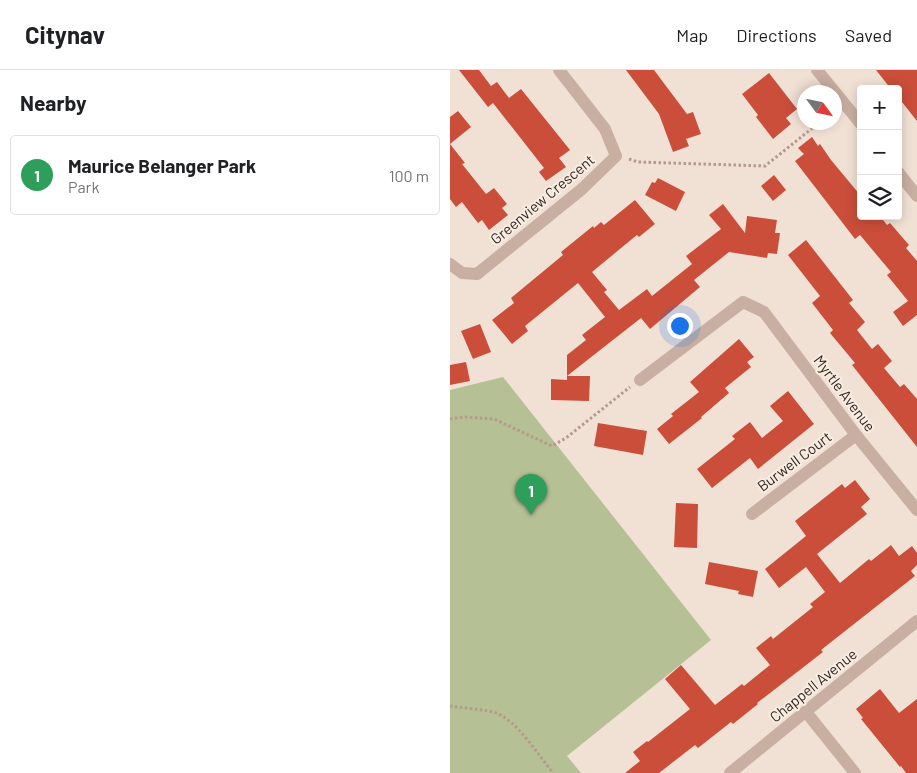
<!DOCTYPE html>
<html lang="en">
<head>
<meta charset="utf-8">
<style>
  body { margin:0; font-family:Barlow,sans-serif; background:#f6f6f6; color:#202124 }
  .controls { position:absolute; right:15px; top:15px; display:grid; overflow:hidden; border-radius:5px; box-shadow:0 2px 12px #0003 }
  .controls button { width:45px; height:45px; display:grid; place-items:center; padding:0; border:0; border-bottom:1px solid #e0e0e0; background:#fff; color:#202124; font:25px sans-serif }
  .compass { position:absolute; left:347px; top:15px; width:45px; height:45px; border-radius:50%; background:#fff; box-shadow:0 2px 12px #0003; rotate:123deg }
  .you { position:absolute; left:229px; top:255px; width:18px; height:18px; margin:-12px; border:4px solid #fff; border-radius:50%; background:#1a73e8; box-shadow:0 0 0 8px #1a73e833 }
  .badge { display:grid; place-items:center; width:32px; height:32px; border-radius:50%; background:#b45309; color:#fff; font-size:16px; font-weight:700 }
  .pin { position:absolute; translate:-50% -41px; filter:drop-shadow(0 1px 2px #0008) }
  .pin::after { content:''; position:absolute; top:26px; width:18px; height:15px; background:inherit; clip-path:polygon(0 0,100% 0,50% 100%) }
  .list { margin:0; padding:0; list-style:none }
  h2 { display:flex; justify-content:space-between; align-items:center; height:65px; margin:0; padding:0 20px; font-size:21px }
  h2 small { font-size:16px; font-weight:400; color:#757577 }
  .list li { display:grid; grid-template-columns:32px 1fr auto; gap:15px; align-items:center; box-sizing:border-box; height:80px; margin:0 10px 10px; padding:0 10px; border:1px solid #e0e0e0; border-radius:5px }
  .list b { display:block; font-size:19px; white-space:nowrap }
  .list p { margin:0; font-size:16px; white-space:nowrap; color:#757577 }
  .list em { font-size:16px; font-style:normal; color:#757577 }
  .icon { flex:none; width:28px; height:28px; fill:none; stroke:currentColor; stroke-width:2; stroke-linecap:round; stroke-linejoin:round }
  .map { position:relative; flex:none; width:467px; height:703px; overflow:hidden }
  header { display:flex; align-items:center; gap:30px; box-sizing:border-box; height:70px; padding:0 25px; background:#fff; border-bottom:1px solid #e0e0e0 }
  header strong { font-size:24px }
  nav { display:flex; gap:28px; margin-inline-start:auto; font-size:18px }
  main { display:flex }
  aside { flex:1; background:#fff }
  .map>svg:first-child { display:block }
  .green { fill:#b6c095 }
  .building { fill:#ca4e3a }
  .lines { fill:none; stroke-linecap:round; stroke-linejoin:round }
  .path { stroke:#b5998c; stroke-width:3; stroke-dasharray:2.5 2.5; stroke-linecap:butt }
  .minor { stroke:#c9afa1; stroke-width:12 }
  .labels { text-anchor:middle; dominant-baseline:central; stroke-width:4; stroke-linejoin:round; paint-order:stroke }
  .street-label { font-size:15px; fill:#332724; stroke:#f9ece1 }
</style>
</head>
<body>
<header>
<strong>Citynav</strong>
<nav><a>Map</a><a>Directions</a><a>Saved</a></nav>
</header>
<main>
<aside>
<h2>Nearby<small></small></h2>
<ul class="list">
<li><span class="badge" style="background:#2e9e5b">1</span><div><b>Maurice Belanger Park</b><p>Park</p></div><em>100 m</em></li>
</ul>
</aside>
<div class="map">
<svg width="467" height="703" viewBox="0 0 467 703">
  <rect width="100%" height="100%" fill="#f1e1d5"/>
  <polygon class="green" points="53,307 261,570 117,686 131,703 0,703 0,320"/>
  <g class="building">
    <polygon points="9,0 29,0 41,16 47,12 59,28 71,19 120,80 109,88 116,97 96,111 89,102 94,98 76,75 43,33 38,37"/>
    <polygon points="176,0 204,0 237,44 243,42 251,64 236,69 239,76 223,82 209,44"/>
    <polygon points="426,0 467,0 467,51 448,27 448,19 441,19"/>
    <polygon points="319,3 347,39 336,48 341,54 323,69 306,47 308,45 292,24"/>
    <polygon points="8,41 21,57 0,74 15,93 12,94 36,124 44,118 57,134 52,138 58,145 39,160 32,150 28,153 12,132 6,137 0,129 0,47"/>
    <polygon points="362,67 368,76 370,74 381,90 411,126 411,146 430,146 437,155 440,153 459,175 456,178 467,191 467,245 453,256 443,242 458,231 437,205 441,202 410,165 405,169 345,91 354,84 348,78"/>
    <polygon points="324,105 336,120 323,131 311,116"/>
    <polygon points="208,108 235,122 226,141 195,125 202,112 205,113"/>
    <polygon points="185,130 205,154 189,167 187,165 182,169 142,202 157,220 154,222 169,240 197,219 202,226 242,194 236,186 271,159 259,145 273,134 295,163 297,146 327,150 325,163 330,163 327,184 318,183 317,188 279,182 244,210 250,217 200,259 191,248 117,306 140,306 139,331 101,330 101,309 117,310 117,285 136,270 132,265 155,247 128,213 75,256 78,261 62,274 42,250 64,233 61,228 113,185 111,182 143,156 144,158 151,152 154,155"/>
    <polygon points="356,170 403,230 399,233 415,252 407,260 422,279 428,274 442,291 434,298 450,317 454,314 467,329 467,377 402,295 405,293 380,263 383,260 362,233 370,226 338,185"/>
    <polygon points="30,254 41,282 23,289 11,261"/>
    <polygon points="289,269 304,287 297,292 301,297 275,318 279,323 251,347 252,348 219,374 207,359 223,346 221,344 249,322 240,312"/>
    <polygon points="16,292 20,311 0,315 0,295"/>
    <polygon points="338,321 364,354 308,399 300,388 262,418 247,399 285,369 282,366 300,352 312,368 333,351 320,336"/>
    <polygon points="148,353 197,361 193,385 144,376"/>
    <polygon points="405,410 420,429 411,437 417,444 367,484 390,513 419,489 421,491 441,475 449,486 462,476 467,483 467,495 461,501 465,506 371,580 373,582 307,633 308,634 283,654 281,652 248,678 245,675 209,703 175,703 190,691 183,682 197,671 198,672 240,639 215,609 231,595 265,635 292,614 294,616 320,595 306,578 321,566 323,569 363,537 360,534 375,522 356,497 329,518 315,499 356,466 345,451 392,414 395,418"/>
    <polygon points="226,433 248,434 247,478 224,477"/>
    <polygon points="259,492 308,501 303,527 288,524 289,521 255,514"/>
    <polygon points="430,619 449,643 467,629 467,703 456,703 451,696 450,697 411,649 413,648 406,639"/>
  </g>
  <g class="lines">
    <g class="path">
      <polyline points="179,89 188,92 315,96 370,52"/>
      <polyline points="0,349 15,347 44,349 102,376 116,368 180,317"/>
      <path d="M 0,636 C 14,638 29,639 43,642 C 66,648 88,685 103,703"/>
    </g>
    <g class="minor">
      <polyline points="367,0 411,54"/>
      <polyline points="448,102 467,126"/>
      <polyline points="0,194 12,203 27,204 132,119 166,86 155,59 109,0"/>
      <polyline points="190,310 293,232 314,242 406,365 467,440"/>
      <polyline points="302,444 406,365"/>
      <polyline points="356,642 405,703"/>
      <polyline points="280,703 467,551"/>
    </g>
  </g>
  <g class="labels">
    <g class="street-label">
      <text transform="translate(92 129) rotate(-40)">Greenview Crescent</text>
      <text transform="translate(395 323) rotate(53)">Myrtle Avenue</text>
      <text transform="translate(344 391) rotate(-37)">Burwell Court</text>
      <text transform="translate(363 615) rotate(-39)">Chappell Avenue</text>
    </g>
  </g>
</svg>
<div class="controls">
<button>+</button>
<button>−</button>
<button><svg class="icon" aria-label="layers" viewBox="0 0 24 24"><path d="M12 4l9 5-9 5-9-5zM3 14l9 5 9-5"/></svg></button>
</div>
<svg class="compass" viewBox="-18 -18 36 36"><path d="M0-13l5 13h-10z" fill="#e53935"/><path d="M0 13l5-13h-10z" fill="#757577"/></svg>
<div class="you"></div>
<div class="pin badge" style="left:81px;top:445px;background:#2e9e5b">1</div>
</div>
</main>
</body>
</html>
